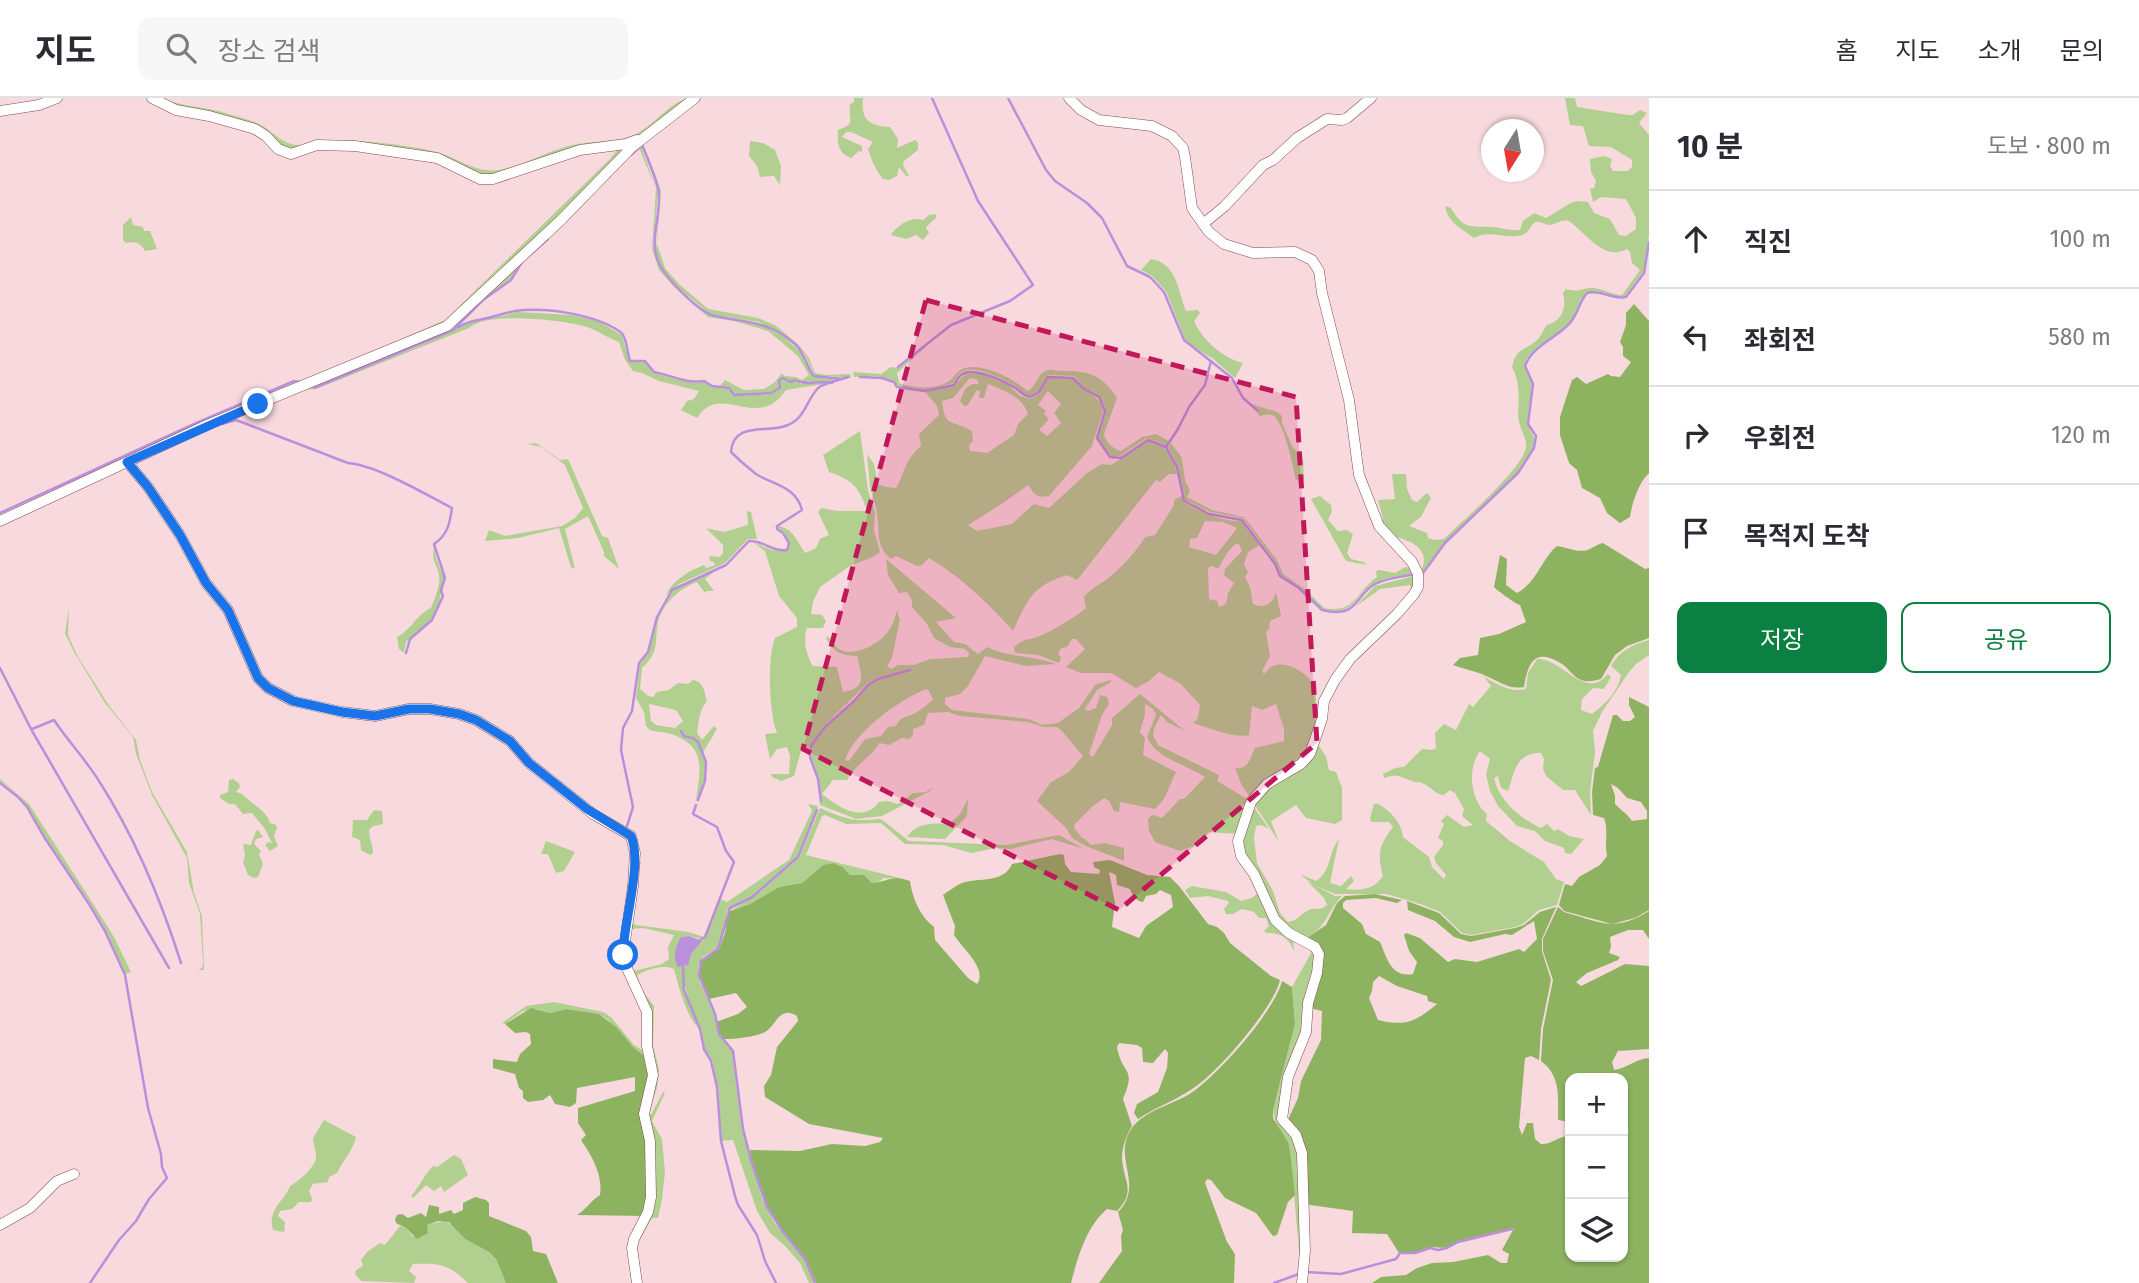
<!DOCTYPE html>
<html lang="ko">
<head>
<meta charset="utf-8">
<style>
  body { margin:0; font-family:"Fira Sans","Noto Sans KR",sans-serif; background:#f7f7f7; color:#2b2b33 }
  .controls { position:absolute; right:21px; bottom:21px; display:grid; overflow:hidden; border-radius:14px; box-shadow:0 2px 5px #0004 }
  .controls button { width:63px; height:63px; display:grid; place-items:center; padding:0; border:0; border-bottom:2px solid #e1e1e2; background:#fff; color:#2b2b33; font:35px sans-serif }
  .compass { position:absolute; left:1481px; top:21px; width:63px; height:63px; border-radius:50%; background:#fff; box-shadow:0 2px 5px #0004; rotate:191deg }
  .stop { position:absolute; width:21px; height:21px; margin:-16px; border:5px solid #1a73e8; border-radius:50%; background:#fff }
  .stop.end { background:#1a73e8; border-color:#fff; box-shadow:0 2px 7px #0008 }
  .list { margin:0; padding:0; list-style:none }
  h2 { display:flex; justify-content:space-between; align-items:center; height:91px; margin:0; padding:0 28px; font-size:30px }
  h2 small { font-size:23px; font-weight:400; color:#7c7c81 }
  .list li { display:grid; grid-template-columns:46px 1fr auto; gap:21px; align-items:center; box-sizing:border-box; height:98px; padding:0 28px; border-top:2px solid #e1e1e2 }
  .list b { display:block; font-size:26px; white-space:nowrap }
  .list em { font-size:23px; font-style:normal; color:#7c7c81 }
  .actions { display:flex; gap:14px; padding:21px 28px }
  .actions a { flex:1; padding:16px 0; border:2px solid #0b8043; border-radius:14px; text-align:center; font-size:24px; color:#0b8043 }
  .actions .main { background:#0b8043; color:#fff }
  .icon { flex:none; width:38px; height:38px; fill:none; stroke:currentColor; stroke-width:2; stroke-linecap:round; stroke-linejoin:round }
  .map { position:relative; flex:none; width:1649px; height:1185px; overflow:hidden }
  header { display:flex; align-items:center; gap:42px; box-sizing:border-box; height:98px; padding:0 35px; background:#fff; border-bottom:2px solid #e1e1e2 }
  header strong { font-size:33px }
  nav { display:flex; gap:38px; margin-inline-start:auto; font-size:24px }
  .search { width:490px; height:63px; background:#f7f7f7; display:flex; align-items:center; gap:18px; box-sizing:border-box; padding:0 24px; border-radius:14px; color:#7c7c81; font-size:26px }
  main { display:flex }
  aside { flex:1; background:#fff }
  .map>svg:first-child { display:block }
  .green { fill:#b1d08f; fill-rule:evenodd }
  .forest { fill:#8db361; fill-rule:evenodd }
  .water { fill:#ba8fdc }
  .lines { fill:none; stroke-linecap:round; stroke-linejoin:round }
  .stream { stroke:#ba8fdc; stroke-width:2.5 }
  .minor-casing { stroke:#834752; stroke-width:11 }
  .minor { stroke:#fff; stroke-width:10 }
  .route { stroke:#1a73e8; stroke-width:9 }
  .marked { fill:#c2185b; fill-opacity:0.2; stroke:#c2185b; stroke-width:5; stroke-dasharray:14 9; stroke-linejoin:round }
</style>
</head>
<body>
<header>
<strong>지도</strong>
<div class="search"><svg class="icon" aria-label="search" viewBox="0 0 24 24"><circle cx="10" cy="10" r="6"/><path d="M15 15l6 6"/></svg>장소 검색</div>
<nav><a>홈</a><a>지도</a><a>소개</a><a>문의</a></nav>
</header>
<main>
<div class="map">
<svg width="1649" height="1185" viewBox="0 0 1649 1185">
  <rect width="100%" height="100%" fill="#f8dade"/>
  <g class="green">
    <path d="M 163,0 C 180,8 196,8 214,12 C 227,15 242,20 255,24 C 270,30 280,45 296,47 C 305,48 313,42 322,42 C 358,42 397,45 433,53 C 457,58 476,78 503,71 C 527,66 549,52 573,47 C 593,42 618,45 636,36 C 655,27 672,0 693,0 L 635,41 L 481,80 L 456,66 L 356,46 L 291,54 L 279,49 L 267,36 L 189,14 Z"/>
    <path d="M 854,0 L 863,0 C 861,21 868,28 890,29 L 898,41 L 897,50 L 915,42 L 918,45 L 918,52 L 904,63 L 903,67 L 909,78 L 906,78 L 899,69 L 897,78 L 889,82 L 883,81 C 875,71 872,63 868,51 L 873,44 L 851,34 L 846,34 L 842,39 L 862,48 L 862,54 L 859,53 L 851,60 C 838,55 837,45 838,32 C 857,25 848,24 850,6 L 854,4 Z"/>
    <path d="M 1565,0 L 1575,0 L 1577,9 L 1628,17 L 1633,17 L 1640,12 L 1647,15 L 1639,25 L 1649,37 L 1649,136 L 1646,162 L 1643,174 L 1625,198 C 1612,201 1600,189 1587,194 C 1578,202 1577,214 1571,223 C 1558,240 1530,247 1524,268 L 1532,286 L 1527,326 L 1534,339 L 1535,347 L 1517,375 L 1444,445 L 1423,475 L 1419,476 C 1435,452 1409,440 1388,438 L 1380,428 L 1383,420 L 1378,402 L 1395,401 L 1392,376 L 1406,376 L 1407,391 L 1412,402 L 1417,404 L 1427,395 L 1431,400 L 1421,419 L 1409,428 L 1427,435 L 1428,440 L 1434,442 L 1444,441 C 1460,425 1526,368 1526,348 C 1527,340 1518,328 1518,317 C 1519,300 1520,284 1512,269 C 1516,250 1524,253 1536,243 C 1541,239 1543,232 1547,227 C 1562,223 1567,210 1563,195 L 1566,191 C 1581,195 1581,189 1594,190 C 1604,191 1612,197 1622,197 L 1640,172 L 1632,165 L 1630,154 L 1627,151 C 1604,164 1586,135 1569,123 C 1559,121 1557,127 1549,127 C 1543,126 1537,121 1533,126 C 1528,131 1529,135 1522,137 C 1505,142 1490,131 1474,140 C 1461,130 1448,125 1445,108 L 1451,110 C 1463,132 1471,128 1493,129 C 1502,130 1510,133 1520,132 L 1523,123 L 1534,115 L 1546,120 L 1569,106 L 1577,103 L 1588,104 L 1594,115 L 1610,121 L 1619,137 L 1626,138 L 1636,131 L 1636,120 L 1626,101 L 1601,99 L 1593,104 L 1590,91 L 1594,90 L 1596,83 L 1591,74 L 1590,61 L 1604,58 L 1612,61 L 1610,68 L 1613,73 L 1628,73 L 1632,69 L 1632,62 L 1611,49 L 1589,48 L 1583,28 L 1570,27 Z"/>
    <path d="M 676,18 L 643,46 L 661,92 L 657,146 L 665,170 L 679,186 L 708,211 L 758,220 L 775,227 L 799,247 L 809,260 L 815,275 L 826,277 L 850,276 L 851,280 L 815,277 L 804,255 L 785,238 L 759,224 L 710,216 L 677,189 L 661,168 L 656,154 L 660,95 L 641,47 L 525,160 L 510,181 L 483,201 L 452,231 L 314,290 L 419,248 L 471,223 L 480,223 L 518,214 L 572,217 L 598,223 L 622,237 L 629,263 L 645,264 L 654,275 C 670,279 688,287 704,284 L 712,289 L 728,291 L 734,298 L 771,296 L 781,291 L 780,282 L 783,281 L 789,285 L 795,283 L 801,286 L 829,285 L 786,292 C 782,297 777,304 770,307 C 743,319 717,289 697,320 L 681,312 L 687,303 L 694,301 L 699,293 L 659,283 L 642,275 L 633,273 L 625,262 L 619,244 C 607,240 596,231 584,228 C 560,222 487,213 469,230 L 316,291 L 302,292 L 238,317 L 236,320 L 233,319 L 258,307 L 448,229 L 561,123 L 633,50 Z"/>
    <polygon points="750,43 763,45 775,52 781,68 780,87 774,78 760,79 757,68 749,58"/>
    <polygon points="636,44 452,222 0,421 0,417 194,327 295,284 301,285 445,222 611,60 617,52"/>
    <path d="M 641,48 L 658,95 L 653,150 L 665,176 L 676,190 L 709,217 L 758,225 L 784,239 L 803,256 L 814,279 L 839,282 C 831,284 802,285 796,281 L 790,283 L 783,279 L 778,281 L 779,290 C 766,298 749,296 735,296 L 729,289 L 720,288 L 725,282 L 744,292 L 764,291 L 774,285 L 782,275 L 784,278 L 796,279 L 802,282 L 809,277 L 798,258 L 768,233 L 734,223 L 708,219 L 675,190 L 659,172 L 652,151 L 656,90 L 639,50 Z"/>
    <path d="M 936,116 L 936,120 L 926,129 L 929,135 L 923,142 L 916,137 L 906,141 L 891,137 C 897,127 912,118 923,122 L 929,117 Z"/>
    <path d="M 131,119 L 133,127 L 143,129 L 144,133 L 150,133 L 157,151 L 145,153 C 140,144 136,143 126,145 L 123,142 L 123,127 Z"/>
    <path d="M 1151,161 C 1177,165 1178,193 1186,213 L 1198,212 L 1200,215 L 1194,223 C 1202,242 1223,260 1243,265 L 1235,280 L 1212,260 L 1193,249 L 1185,241 L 1166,193 L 1151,177 L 1141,172 Z"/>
    <path d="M 931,244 L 897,275 L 899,285 C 913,290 935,292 949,283 C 955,279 957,272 965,270 C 984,265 1014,281 1027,293 C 1037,289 1036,278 1045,273 C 1051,270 1056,273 1062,273 C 1088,272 1103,277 1117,300 L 1104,336 C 1105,344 1113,351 1121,353 L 1142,339 L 1156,336 L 1169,343 L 1166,347 L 1147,340 L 1120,358 L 1111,358 L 1098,340 L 1106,313 L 1100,299 L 1084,289 L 1074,278 L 1048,277 L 1038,293 L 1030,298 C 1021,296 1020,290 1012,286 C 1000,280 971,264 959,276 C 956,279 955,282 953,285 L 925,292 L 898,288 L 895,283 C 880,277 868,278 854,279 L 853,274 L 881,276 L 891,269 L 899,270 Z"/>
    <path d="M 980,275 L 1010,288 L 1020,298 L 1030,301 L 1040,295 L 1049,280 L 1073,281 C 1084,292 1100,297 1103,313 L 1092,348 L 1049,398 C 1036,400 1035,397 1028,387 C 1009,402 989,414 968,427 L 977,433 L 1012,426 L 1034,406 L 1049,410 L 1087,375 L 1102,366 L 1111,367 L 1148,343 C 1166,346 1174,359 1177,376 L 1169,376 L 1160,384 L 1156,382 L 1077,482 L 1067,477 C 1032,488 1028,501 1013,533 C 988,505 961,479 929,460 L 922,467 L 917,468 L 896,458 L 891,461 C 875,447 880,435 877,416 C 876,407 872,398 870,389 C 869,378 868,367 867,356 L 874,366 L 878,386 L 886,389 L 896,390 C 907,371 903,364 921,348 L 919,336 L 939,317 L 937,308 L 925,294 L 954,288 L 965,276 ZM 970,280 L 977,281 L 979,286 L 972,286 L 965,291 L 960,303 L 964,308 L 968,307 L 977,292 L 980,293 L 979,300 L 984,300 L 988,286 C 1003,292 1023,299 1028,316 L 1018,326 L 1014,337 L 987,355 L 970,353 L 969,347 L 973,343 L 972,333 C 952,321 945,331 942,303 L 953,300 ZM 1048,293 L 1061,306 L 1054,315 L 1061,325 L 1047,338 L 1039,332 L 1049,321 L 1044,316 L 1046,313 L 1038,307 Z"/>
    <path d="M 1251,306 L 1277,314 L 1282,318 L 1282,325 L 1292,348 L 1303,361 L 1304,381 L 1296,382 C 1293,369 1284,322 1272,317 C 1268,316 1264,317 1260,318 L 1257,315 L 1259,312 Z"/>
    <path d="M 860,333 L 868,392 L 875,415 L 874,433 L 880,454 L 875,458 L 850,468 L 820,489 L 813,504 L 811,516 L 822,517 L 826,523 L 823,530 L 807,530 C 803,542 806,557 813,568 L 837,569 L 843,594 C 868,590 861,577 857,558 C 841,557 834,555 826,540 L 828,538 C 831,542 834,548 839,551 C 856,561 885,543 892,527 C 895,521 895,517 898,512 L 898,518 L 900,521 L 892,560 L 887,568 L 891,571 L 898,567 L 914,567 L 930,561 L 968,559 L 969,555 L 965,551 L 950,549 L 934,540 L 927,526 L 912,509 L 912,502 L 907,494 L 899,495 L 888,477 L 886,461 L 956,520 L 936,524 L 954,544 L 965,546 L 978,556 L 987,549 C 1009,560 1033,557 1056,566 L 1026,568 L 985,558 L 968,588 L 960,596 L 945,600 L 945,606 L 952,612 L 1029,621 L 1042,627 L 1058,625 L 1079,610 L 1095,587 L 1111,582 L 1111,584 L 1097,592 L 1085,611 L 1088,613 L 1096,610 L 1100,597 L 1107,599 L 1109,606 L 1102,617 L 1089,656 L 1093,659 L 1112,627 L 1112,620 L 1140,596 L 1185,633 L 1167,624 L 1161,617 L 1154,630 L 1153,637 L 1158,647 L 1219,677 L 1217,683 L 1249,702 L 1238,736 L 1209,734 L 1194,748 L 1180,753 L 1155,744 L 1149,733 L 1148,721 L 1152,717 L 1162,720 L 1180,701 L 1184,701 L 1205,679 C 1186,666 1156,661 1147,639 L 1156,617 L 1153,611 L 1145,606 L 1145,616 L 1140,634 L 1145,640 L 1143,657 L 1176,674 L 1164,701 L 1155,711 L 1120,704 L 1119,714 L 1114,713 L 1109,703 L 1104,700 L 1093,708 L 1075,726 L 1074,730 L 1082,740 L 1085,741 L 1091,747 L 1105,745 L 1124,750 L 1124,763 L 1086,748 L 1072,740 L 1066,730 L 1037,703 L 1051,684 L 1069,674 L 1083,658 L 1062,633 L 1057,629 L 1043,629 L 1028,624 L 960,618 L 948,614 L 928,615 L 924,627 L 913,631 L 913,637 L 909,641 L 902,640 L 889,647 L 879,645 C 872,659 855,667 847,682 L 833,682 L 822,696 C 839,709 862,726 879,704 L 887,703 L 898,706 L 913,695 L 926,694 L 933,689 L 930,693 L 882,718 L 856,721 L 820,707 L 819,681 L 811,659 L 812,648 L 826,629 L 868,588 L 878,582 L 912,571 L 877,580 L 867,586 L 824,628 L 808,652 L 801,653 L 794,678 L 781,683 L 772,679 L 771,676 L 789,676 L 790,658 L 787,649 L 777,651 L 770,661 L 765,636 L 777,635 C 769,616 767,560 775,540 L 797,529 L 797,520 L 779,498 L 765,453 L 753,444 L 771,452 L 787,453 L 790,445 L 784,434 L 778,430 L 778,428 C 793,430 797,443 805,455 L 816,450 L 820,441 L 829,437 L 818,414 L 821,410 L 838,413 L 867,413 C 860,390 853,382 829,374 L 823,357 ZM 926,591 L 929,593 L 933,602 C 927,606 922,611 917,614 C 908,620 901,617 896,628 L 888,629 L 881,638 L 865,641 L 849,663 L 845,662 C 855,633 898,603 926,591 Z"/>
    <polygon points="536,345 560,362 568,361 602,438 608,440 619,471 604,458 604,454 588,418 565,431 575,471 571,469 559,430 518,440 485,443 489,432 505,438 562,428 575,420 583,410 565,367 541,349 527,346"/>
    <path d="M 1171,345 L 1182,360 L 1185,382 L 1190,393 L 1187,399 L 1212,412 L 1244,419 L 1277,462 L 1283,476 L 1305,491 L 1324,510 C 1355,516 1356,494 1377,479 L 1376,473 L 1379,472 L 1395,475 L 1405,469 L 1413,470 L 1416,476 L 1412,495 L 1410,487 L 1380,491 L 1355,509 L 1375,488 L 1414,478 L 1414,475 C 1402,478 1385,479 1375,485 C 1352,498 1357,518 1322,511 L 1300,489 L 1281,477 L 1276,465 L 1243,420 L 1210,414 L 1185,402 L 1178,368 L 1168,349 Z"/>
    <path d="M 1182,398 L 1183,404 C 1199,414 1223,424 1242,423 C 1247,431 1254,438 1260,447 L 1248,454 L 1244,466 L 1248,474 L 1245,479 L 1250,489 L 1253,506 C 1264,511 1273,506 1276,494 L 1281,518 L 1270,523 L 1269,531 L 1266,534 L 1270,558 L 1262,573 L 1264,576 C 1267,573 1269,570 1273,568 C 1286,562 1308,575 1313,587 C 1318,598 1314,609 1320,621 L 1308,655 L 1251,700 L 1242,688 L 1235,670 C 1249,672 1250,660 1255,650 L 1284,643 L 1284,631 L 1276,606 L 1262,612 L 1252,608 L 1249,637 C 1237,641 1206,629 1193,625 L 1198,620 L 1200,607 L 1181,586 L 1159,574 L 1149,583 L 1136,590 L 1111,575 L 1081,575 L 1066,569 L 1085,551 L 1076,541 L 1072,541 L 1067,549 L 1061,550 L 1058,556 L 1061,559 L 1059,565 L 1038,557 L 1015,555 L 1014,549 C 1026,539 1028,543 1040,538 C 1050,534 1079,517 1086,510 L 1084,499 C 1090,491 1099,487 1107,481 C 1121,470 1136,454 1145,439 L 1155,437 L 1173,409 L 1175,401 ZM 1205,423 L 1223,424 L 1237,430 L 1216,457 L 1189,449 L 1190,441 L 1197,440 ZM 1235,446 L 1239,446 L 1242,453 L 1225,471 L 1224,477 L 1234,485 L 1228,495 L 1226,506 L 1219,509 L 1217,503 L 1209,501 L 1208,470 L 1212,468 L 1218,471 L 1227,455 Z"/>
    <polygon points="1320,398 1331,407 1332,413 1328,422 1338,433 1347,432 1353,436 1347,455 1351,461 1363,464 1367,467 1346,463 1311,401"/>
    <path d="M 747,413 L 751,414 L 757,441 L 748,441 L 725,465 L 679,486 L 666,497 C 672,483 690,472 704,467 L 706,470 L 715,467 L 714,464 L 710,463 L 709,458 L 720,459 L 723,455 L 723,447 L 706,430 L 724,434 L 748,427 Z"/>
    <path d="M 434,449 L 436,460 L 444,480 C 440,496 441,511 429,524 C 423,532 413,536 406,544 L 404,555 L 399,551 L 397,539 C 411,532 418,515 431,510 C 435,500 441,486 439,476 C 436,465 431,461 434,449 Z"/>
    <path d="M 716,472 L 705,481 L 714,493 L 707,493 L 705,495 L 697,484 C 680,490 662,506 658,524 C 654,546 660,553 642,570 L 640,591 L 648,598 L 653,599 L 657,594 L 669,592 L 678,585 L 688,586 L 693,582 C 704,584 704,593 707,603 C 699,612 699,623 697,635 L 702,642 L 714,628 L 717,631 L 702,656 C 701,653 700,649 699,646 C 697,638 685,638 680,634 L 684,639 L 693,640 L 697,644 L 705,664 L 704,683 L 696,704 C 699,674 709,649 671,636 C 665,634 657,634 650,632 L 646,628 L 644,614 L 636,600 L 640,566 L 649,554 L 658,519 L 673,493 ZM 649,606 L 676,612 L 683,623 L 675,630 L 656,627 L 651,623 Z"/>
    <polygon points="69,510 68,537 78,559 110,609 136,642 140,662 152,694 187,754 194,795 202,818 204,872 198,872 202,870 203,865 200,816 189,785 187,760 152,697 136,656 133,639 105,605 74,554 65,535"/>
    <path d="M 1649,542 L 1649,557 L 1636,566 L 1629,574 L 1602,614 L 1593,633 L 1595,654 L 1590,694 L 1591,717 L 1575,692 L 1563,692 L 1546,678 L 1543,671 L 1544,661 L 1541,655 C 1515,655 1515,674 1508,693 L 1501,690 L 1498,678 L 1494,680 C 1499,703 1521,721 1541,730 L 1547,726 L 1554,733 L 1558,731 L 1569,738 L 1584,741 L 1571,756 L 1565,755 L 1564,750 L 1545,743 L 1535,733 L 1517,728 L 1498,708 L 1490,693 L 1486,676 L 1490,661 L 1480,653 C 1467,670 1470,702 1487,716 L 1486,723 L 1510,743 L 1544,764 L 1556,781 L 1564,784 L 1557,807 L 1539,812 L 1523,826 L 1515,829 L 1471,837 L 1462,835 L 1440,814 L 1423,807 L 1387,796 L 1335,796 L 1314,787 L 1300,776 L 1316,783 C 1332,773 1328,754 1339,741 L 1330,785 L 1341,788 L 1351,778 L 1354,783 L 1346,791 C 1362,793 1374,791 1383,778 C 1377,756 1379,747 1393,729 L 1389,724 L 1371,724 L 1370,720 L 1374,706 L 1378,706 C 1392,714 1401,724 1403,739 L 1429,759 L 1432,769 L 1444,781 L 1446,777 L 1436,765 L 1434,759 L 1443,747 L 1443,743 L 1438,740 L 1444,726 L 1441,723 L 1447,717 L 1464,729 L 1473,727 L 1462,718 L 1464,711 L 1455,695 L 1450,692 L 1444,697 C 1434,696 1433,690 1424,686 C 1415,681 1421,687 1412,683 C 1401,679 1397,675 1384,680 L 1383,676 L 1395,670 L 1404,669 L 1422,651 L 1432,652 L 1436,650 L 1435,635 L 1444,626 L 1456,632 L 1469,606 L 1473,609 L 1491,588 L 1484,579 C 1498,586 1510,595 1526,591 L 1528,575 L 1537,561 C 1563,560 1585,604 1608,576 L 1611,579 L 1604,591 L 1593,590 L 1582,601 L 1581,612 L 1592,616 C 1605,606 1618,594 1621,577 L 1611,568 C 1619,553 1633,546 1649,542 Z"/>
    <polygon points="1316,644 1326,658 1329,672 1336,674 1342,690 1342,722 1335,726 1306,720 1296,707 1271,723 1279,744 1252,703 1290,673"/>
    <polygon points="0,681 29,706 92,804 114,839 131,874 125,876 106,832 90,805 44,738 28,709 19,698 0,683"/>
    <path d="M 233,681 L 239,685 L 240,689 L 236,694 L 242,696 C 251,706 267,712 270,725 L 276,727 L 277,730 L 274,738 L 278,748 L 270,753 L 265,747 L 268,744 L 272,745 L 265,731 L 252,715 L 243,716 L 235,706 L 229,706 L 220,700 L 220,697 L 228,694 L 229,682 Z"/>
    <path d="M 968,701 L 967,718 L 945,741 L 907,739 C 916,725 933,725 949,726 L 960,716 Z"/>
    <path d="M 1251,705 L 1269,731 L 1261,727 L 1256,728 L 1254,740 L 1257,765 L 1273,793 L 1280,815 L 1288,824 C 1297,823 1299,817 1307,813 C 1315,808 1319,814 1327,807 L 1324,800 L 1307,783 L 1335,798 L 1342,798 C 1325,816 1328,829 1303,842 L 1281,828 L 1239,743 Z"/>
    <polygon points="808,706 818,708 797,759 750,800 730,810 727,813 724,835 718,850 703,859 698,870 700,884 714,916 718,936 732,953 742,1031 762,1100 774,1124 804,1161 814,1185 809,1185 800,1165 785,1148 770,1135 757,1113 733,1042 722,1043 718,989 712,962 705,951 701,931 689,903 683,879 684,869 693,853 705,840 720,801 727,804 789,762 811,715 812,712"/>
    <path d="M 820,710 C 847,721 851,724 881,721 L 909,743 L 1006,747 L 1059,737 L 1084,751 L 1052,741 L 1011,751 L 996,750 L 971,755 L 943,747 L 905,746 L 881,725 L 846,726 L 825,717 L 822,718 L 806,757 L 904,781 L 884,780 L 877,785 L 872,785 L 864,777 L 850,777 L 843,769 L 833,765 L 823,767 L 802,785 L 779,789 L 750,806 L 728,814 L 751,801 L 799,760 Z"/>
    <path d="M 374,712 L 382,713 L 383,726 L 373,728 L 369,732 C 369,740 373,748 373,755 L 370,757 L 361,752 L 360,742 L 352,739 L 353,722 L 367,722 Z"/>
    <polygon points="258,732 263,739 256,741 254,746 261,753 259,756 263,766 258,779 254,780 248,777 243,764 245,757 243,746 251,747 256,733"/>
    <polygon points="546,743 575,754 564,773 556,775 548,756 541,756"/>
    <path d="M 635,761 L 641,764 L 636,784 L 632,825 L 636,827 L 688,834 L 704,839 L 701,841 L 689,838 L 681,839 L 677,852 L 676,866 L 683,869 L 684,892 L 700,931 C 687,922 678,886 674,871 C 662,866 648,872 637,877 L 642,892 L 654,908 L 653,948 L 659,971 L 657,990 L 649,1014 L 651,1017 L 663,994 L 665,995 L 652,1023 L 662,1041 L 665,1074 L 662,1101 L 658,1120 L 652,1120 L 637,1147 L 634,1160 L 633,1150 L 635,1142 L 644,1126 L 652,1099 L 651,1043 L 645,1016 L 654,977 L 649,948 L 648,914 L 627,868 L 624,856 ZM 643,830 L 674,837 L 668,849 L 669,861 L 662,866 L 634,873 L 628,863 L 631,831 Z"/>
    <path d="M 1192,788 L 1226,794 L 1241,803 L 1252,800 L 1260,793 L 1293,840 L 1294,853 C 1289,840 1280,834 1266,835 L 1264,833 L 1269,828 L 1266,820 L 1259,820 L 1254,814 L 1242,811 L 1233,816 L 1226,816 L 1224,811 L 1229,805 L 1228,803 L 1208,798 L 1190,800 L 1185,792 Z"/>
    <path d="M 1314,850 L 1317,856 L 1306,920 L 1280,1021 L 1299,1045 L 1303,1125 L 1300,1162 L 1290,1053 C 1286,1038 1274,1027 1273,1012 L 1295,926 L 1292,889 Z"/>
    <polygon points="554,904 603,914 611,919 634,947 647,955 649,961 634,950 607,921 599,916 566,911 550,915 537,911 523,913 505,926 502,925 526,908"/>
    <path d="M 324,1022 L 356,1039 C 353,1052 343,1063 337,1075 L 329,1079 L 328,1084 L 313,1086 L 309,1093 L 312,1101 L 311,1104 L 299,1104 L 292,1111 L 280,1113 L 278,1118 L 285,1124 L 284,1134 L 273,1132 C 267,1111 284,1104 290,1088 C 298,1084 317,1068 316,1058 C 316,1052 313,1046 313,1040 Z"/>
    <path d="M 454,1057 L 461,1061 L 468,1077 L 444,1094 L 441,1088 L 434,1093 L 426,1087 L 413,1100 L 411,1098 C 420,1088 424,1077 433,1068 L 437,1069 Z"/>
    <path d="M 444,1123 L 453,1127 L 465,1141 L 489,1154 L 496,1161 L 506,1185 L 468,1185 C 449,1166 439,1165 413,1166 L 409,1173 L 416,1179 L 414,1185 L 361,1183 L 355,1176 L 356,1172 L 363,1168 L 361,1162 L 367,1154 L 380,1145 L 385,1147 L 400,1128 L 406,1130 L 413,1139 L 426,1127 Z"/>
  </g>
  <g class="forest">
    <path d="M 1634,206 L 1649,223 L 1649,375 C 1639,384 1632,405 1630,419 L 1620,425 L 1607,415 L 1600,400 L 1582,390 L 1577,372 L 1569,365 L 1560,337 L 1560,319 L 1572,282 L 1577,279 L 1586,286 L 1608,276 L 1611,278 L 1620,279 L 1631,264 L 1623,258 L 1623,249 L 1620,244 L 1626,227 L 1626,215 Z"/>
    <path d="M 1603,445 L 1645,471 L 1649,470 L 1649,540 L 1627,548 L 1615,557 L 1601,581 C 1594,583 1586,585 1579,581 C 1573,578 1568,570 1562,566 C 1535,549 1528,564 1524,589 C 1509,592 1499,583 1486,578 C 1476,573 1464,571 1453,567 L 1460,560 L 1478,557 L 1480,540 L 1499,536 L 1526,524 L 1520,507 C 1517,507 1495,491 1494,489 L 1500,457 L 1507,461 L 1506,487 L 1517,495 C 1538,483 1542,460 1557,448 C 1566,449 1578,455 1587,452 C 1593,450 1597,446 1603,445 Z"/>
    <path d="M 1629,599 L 1649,609 L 1649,812 L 1635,820 L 1612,826 L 1564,813 L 1559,807 L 1565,786 L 1572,788 L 1579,779 L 1600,767 L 1607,758 C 1604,745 1609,732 1604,720 L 1593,717 L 1592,694 L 1595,670 L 1598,669 L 1613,617 L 1617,617 L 1623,623 L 1630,623 L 1635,619 L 1629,607 ZM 1611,686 L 1618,690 L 1627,700 L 1641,704 L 1647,713 L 1647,721 L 1632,723 C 1626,714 1621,713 1615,706 L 1615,698 Z"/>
    <path d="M 1060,756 L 1064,757 L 1065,766 L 1071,774 L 1099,776 L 1100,772 L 1094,769 L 1093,764 L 1110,762 L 1147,777 L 1170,779 L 1179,788 L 1208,826 L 1217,829 L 1224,835 L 1230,845 L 1271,878 L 1280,882 C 1274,909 1219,973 1195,989 C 1177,1002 1156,1009 1138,1021 L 1134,1015 L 1137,1006 L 1158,994 L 1167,970 L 1168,955 L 1165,951 L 1153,965 L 1143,964 L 1142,950 L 1137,947 L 1119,945 L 1117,949 C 1122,978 1137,968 1123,1001 L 1132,1028 C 1126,1038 1122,1049 1122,1060 C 1123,1083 1137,1093 1117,1113 L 1107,1111 C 1086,1129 1078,1159 1071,1185 L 816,1185 C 808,1160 791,1146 777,1125 C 763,1105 753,1076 750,1052 L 800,1053 L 832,1046 L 865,1048 L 880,1044 L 883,1040 L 809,1026 L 765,999 L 764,988 L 771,977 L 777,949 L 798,923 L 797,918 C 779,907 777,927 765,934 C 754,939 736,941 724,941 L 720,936 L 716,924 L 738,916 L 747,909 L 736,895 L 709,901 L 700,877 L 701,863 L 719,851 L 725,835 L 728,814 L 750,806 L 779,789 L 802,785 L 823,767 L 833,765 L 843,769 L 850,777 L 864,777 L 872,785 C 887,784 892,776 910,783 C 912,799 920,819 934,829 L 935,842 L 968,880 L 977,886 C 988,871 962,850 954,837 L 955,828 L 943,797 C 949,793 955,788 962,785 C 980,779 1003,786 1012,766 ZM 1109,774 L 1116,777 L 1117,787 L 1130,791 C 1132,797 1136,803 1143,804 L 1146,798 L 1156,796 L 1160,792 L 1171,797 L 1173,809 L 1146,828 L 1139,840 L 1112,829 L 1115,805 Z"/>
    <path d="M 1375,796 L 1402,802 L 1397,805 L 1376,800 L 1346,802 L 1343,805 L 1343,810 L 1362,826 L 1366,836 L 1380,844 C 1387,860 1391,880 1413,876 L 1417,864 L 1409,853 L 1404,837 L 1406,835 L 1420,840 L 1448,864 L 1455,861 L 1477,864 L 1519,851 L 1524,854 L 1537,841 L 1534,823 L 1512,837 L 1505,836 L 1470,844 L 1454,839 L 1435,823 L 1408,812 L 1407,803 L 1439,815 L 1461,836 L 1471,838 L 1515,830 L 1524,827 L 1540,814 L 1556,809 L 1542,841 L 1542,853 L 1551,882 L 1541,931 L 1539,962 L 1531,958 L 1525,960 L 1519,1029 L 1522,1037 L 1527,1025 L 1533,1025 L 1535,1041 L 1541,1046 C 1552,1047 1560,1036 1570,1039 L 1570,1159 L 1623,1159 L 1623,980 L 1570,980 L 1570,1024 L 1558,1022 C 1558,998 1561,978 1541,963 L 1543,931 L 1553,882 L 1543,853 L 1543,841 L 1558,809 L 1564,814 C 1601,824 1613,835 1649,813 L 1649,841 L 1643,832 L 1628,832 L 1610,839 L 1611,849 L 1609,855 L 1620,859 L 1618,862 L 1587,875 L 1576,884 L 1581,888 L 1625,866 L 1649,868 L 1649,951 L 1618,953 L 1612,964 L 1614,972 C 1628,970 1635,961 1649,960 L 1649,1185 L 1372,1185 L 1381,1179 L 1406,1177 L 1417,1170 L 1432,1165 L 1453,1164 L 1488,1157 L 1501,1165 L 1507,1165 L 1509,1156 L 1502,1152 L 1514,1130 L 1458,1143 L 1447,1150 L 1430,1149 L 1415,1154 L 1399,1155 L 1387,1136 L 1352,1135 L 1353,1113 L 1303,1106 L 1303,1055 L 1286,1026 L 1298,1000 L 1301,983 L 1321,942 L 1322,913 L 1309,910 L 1319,856 L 1304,842 L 1326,827 L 1337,805 L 1345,798 ZM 1379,878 L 1397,888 L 1427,898 L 1428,903 L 1437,906 C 1417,923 1405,929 1378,922 L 1369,900 L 1372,893 L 1373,884 Z"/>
    <path d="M 1282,883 L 1292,889 L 1295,926 L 1273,1012 L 1273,1020 L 1288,1044 L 1290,1053 L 1295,1097 L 1288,1104 L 1277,1137 L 1273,1138 L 1256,1115 L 1225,1100 L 1211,1082 L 1207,1081 L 1205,1085 L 1227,1144 L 1235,1156 L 1234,1185 L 1099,1185 L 1122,1153 L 1121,1138 L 1123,1132 L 1118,1114 C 1147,1085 1107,1056 1136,1025 C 1149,1012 1172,1006 1188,997 C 1215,981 1275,913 1282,883 Z"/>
    <path d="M 531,910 L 550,915 L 566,911 L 599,916 L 616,929 L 634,950 L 649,961 L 651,966 L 643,1027 L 651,1085 L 645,1118 L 577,1117 C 586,1112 590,1103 600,1097 C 603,1077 592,1058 581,1042 L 586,1037 L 578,1025 L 578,1010 L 635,993 L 635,979 L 577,990 L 576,1005 L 570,1009 L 555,1006 L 550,997 L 543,1002 L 528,1004 L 523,1000 L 523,993 L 519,990 L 515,976 L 493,970 L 493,961 L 517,964 L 520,956 L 531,946 L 530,936 L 526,934 L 515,935 L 505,926 Z"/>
    <polygon points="475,1099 486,1102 489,1105 489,1118 526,1133 531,1139 533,1153 546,1156 558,1185 506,1185 496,1161 489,1154 465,1141 449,1124 438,1123 427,1127 428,1135 417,1141 406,1130 396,1125 395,1121 397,1117 402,1116 408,1120 421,1115 426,1119 429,1107 439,1109 439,1116 451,1112 454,1116 463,1112 463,1105"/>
  </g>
  <path class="water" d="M 689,838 L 702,843 L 691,856 L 688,867 L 678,869 C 672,861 676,847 681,839 Z"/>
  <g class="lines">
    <g class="stream">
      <polyline points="1008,0 1046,72 1055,83 1087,105 1102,120 1127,168 1150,179 1164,194 1184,242 1232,280 1243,300 1258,313"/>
      <path d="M 631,57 L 642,47 C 647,58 659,87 659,98 C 660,122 648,146 660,167 C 668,182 698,214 715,218 C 748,225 767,222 795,246 C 805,255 806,268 814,278 L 842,281"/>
      <polyline points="532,155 548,141"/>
      <path d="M 458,229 C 468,223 473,223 483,221 C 494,219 504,215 515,213 C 545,209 594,216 619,233 C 627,237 627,255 630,263 L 645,263 L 654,274 C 671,277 686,286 704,283 L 712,288 L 729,290 L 734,297 L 771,295 L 780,290 L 779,282 L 783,280 L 790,284 L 795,282 C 805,288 820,282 832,285"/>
      <polyline points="898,269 951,227 1010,203 1033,187 978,103 932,0"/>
      <path d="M 860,279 L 882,280 L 894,284 L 897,289 L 925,293 L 954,287 C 956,284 957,280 960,278 C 970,267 1001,282 1012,288 C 1020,292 1021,297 1030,299 L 1039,294 L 1048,279 L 1073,280 L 1083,290 L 1099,299 L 1105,313 L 1097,340 L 1110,359 L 1121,360 L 1148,342 L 1166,349 L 1177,369 L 1184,403 L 1209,416 L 1242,422 L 1275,466 L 1280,478 L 1299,490 L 1322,512 C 1360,521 1353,497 1377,485 C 1388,480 1402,479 1414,476"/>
      <polyline points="314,290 453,232 483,202 511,182 522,164"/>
      <path d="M 222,326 L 236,322 L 348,365 C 376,367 425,396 452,410 C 450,424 448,437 434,446 L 445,480 L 441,492 L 443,498 L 432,522 L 410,541 L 406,555"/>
      <polyline points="1166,349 1178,331 1189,309 1205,287 1211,263"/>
      <polyline points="0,415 194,326 294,283 301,284"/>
      <path d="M 1423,475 L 1445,445 L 1518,375 L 1534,350 L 1536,338 L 1528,326 L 1533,286 L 1525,268 C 1532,248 1557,240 1570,225 C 1578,216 1579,204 1587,195 C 1601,191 1612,202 1626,199 L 1644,175 L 1649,144"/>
      <polyline points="0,570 31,631 169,870"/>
      <path d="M 32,631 L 54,622 C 68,643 86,662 99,683 C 135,739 161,802 181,865"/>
      <polyline points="681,633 684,638 693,640 698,644 706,664 705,683 698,702"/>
      <polyline points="0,685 18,699 27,709 44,739 89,806 105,833 125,877 148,1010 161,1056 162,1069 167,1080 149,1101 136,1123 119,1142 90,1185"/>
      <polyline points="821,703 818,681 810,659 811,648 825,629 854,603 868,587 878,581 910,572"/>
      <polyline points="696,707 693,716 717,729 726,753 734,764 705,839 699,843"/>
      <path d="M 627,728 L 633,709 L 621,652 L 623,630 L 632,613 L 639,565 L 648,554 L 657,519 L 672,492 L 726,467 L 749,443 C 763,442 772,454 787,452 L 789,445 L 783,435 L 777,431 L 777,428 L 802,412 C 796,388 773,387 756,376 C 747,369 739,362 731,354 C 733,322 769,336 788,327 C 805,320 806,303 818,290 C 823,285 840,282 848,279"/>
      <polyline points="683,868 684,892 700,931 704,951 711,963 717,989 721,1043 735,1098 738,1107 757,1137 765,1163 776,1185"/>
      <polyline points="1306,1174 1341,1176 1396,1161 1400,1155 1415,1155 1430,1150 1438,1152 1447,1150 1458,1144 1512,1131"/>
      <polyline points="815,1185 805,1161 783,1134 767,1109 751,1062 743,1031 733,953 719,936 715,916 699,877 701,863 718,851 730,810 751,800 798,759 817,712"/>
      <polyline points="1274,1185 1299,1176"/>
    </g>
    <g class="minor-casing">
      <g id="minor">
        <polyline points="152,0 176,12 209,18 255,31 266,38 278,51 291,56 317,47 355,48 437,60 480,81 493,81 580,52 626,46 637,42"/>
        <polyline points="1069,0 1081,12 1099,22 1152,28 1172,38 1183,50 1185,59 1192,110 1209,134 1224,146 1253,155 1295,154 1312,162 1319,173 1322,195 1349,302 1359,377 1379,428 1412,464 1418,476 1418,489 1414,496 1397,516 1350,561 1335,582 1324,603 1322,621 1310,656 1301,666 1267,686 1251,704 1238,743 1241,758 1254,776 1275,822 1289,835 1315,849 1319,856 1317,875 1308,905 1306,934 1288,979 1282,1021 1296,1037 1302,1055 1305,1153 1302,1185"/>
        <polyline points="0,13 39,7 57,0"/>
        <polyline points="1203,126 1225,108 1263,67 1273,62 1297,40 1327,21 1342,22 1347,20 1371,0"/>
        <polyline points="127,364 148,389 180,437 206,485 228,512 258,580 268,590 293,603 342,614 375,618 409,611 430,611 459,616 476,622 510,643 529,665 593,716 631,738 635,755 633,788 623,857 626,868 647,914 647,948 653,977 644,1016 650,1043 651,1099 648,1114 634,1141 632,1150 637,1185"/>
        <polyline points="0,423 209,326 447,228 561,122 632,49 695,0"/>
        <polyline points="0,1127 30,1110 57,1083 74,1076"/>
      </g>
    </g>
    <use href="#minor" class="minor"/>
  </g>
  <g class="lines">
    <path class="route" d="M 258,306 L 127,364 L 148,389 L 180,437 L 206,485 L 228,512 L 258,580 L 268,590 L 293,603 L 342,614 L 375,618 L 409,611 L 430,611 L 459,616 L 476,622 L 510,643 L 529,665 L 587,711 L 631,738 C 643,766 623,825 623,857"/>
  </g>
  <path class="marked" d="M 926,202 L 1296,299 L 1317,645 L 1119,812 L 803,651 Z"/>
</svg>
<div class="controls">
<button>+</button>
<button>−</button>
<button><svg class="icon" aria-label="layers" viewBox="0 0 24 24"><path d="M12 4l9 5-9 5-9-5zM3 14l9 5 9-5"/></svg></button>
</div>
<svg class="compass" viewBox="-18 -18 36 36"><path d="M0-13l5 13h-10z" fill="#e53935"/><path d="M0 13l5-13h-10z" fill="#7c7c81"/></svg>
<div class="stop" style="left:623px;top:857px"></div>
<div class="stop end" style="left:258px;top:306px"></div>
</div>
<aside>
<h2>10 분<small>도보 · 800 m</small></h2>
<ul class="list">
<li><svg class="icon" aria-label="ahead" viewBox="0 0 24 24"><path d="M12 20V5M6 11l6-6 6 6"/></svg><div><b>직진</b></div><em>100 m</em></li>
<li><svg class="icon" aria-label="left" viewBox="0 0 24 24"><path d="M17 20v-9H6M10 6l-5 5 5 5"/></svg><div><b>좌회전</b></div><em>580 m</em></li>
<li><svg class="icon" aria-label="right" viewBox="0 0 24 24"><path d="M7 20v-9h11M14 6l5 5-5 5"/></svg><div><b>우회전</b></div><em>120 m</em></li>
<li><svg class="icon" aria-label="arrive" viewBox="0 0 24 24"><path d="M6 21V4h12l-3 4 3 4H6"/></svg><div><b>목적지 도착</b></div></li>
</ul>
<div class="actions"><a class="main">저장</a><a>공유</a></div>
</aside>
</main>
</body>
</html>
